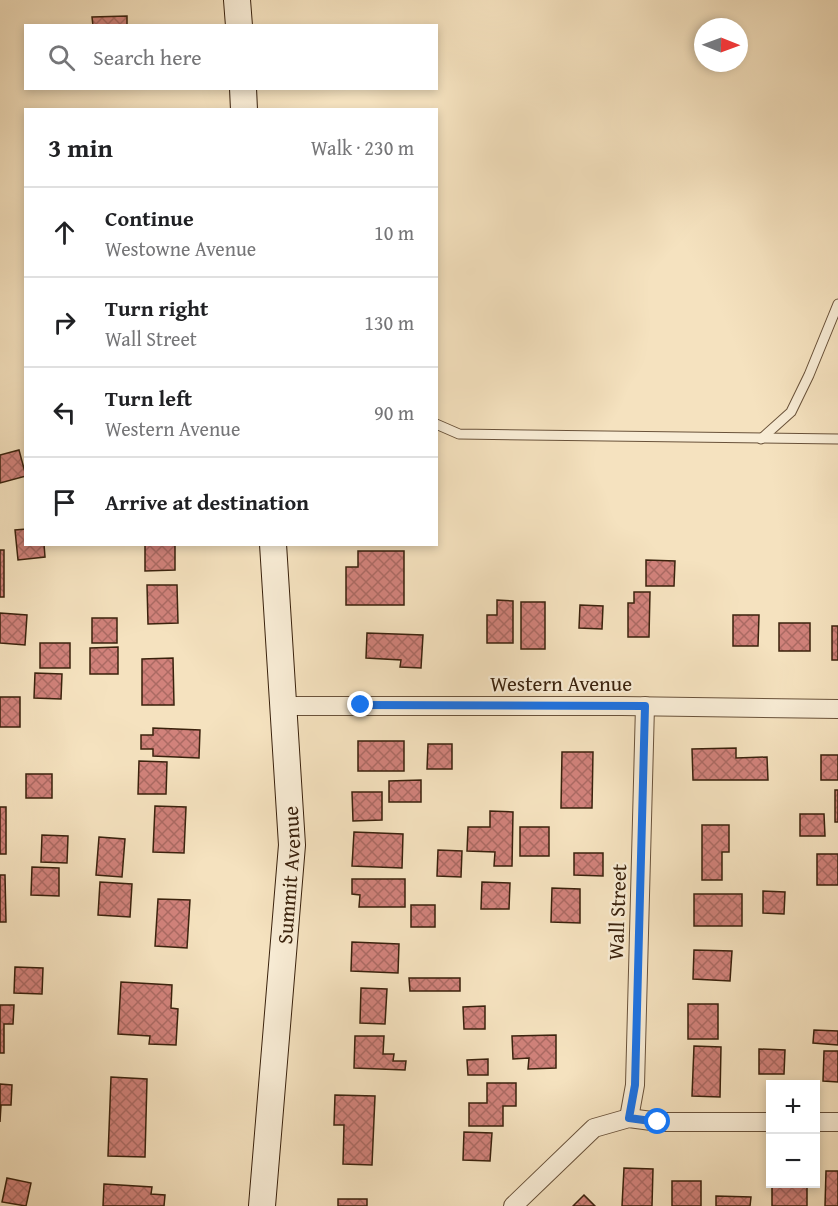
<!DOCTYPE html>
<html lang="en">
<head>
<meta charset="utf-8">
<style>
  body { margin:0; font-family:"Gentium Book Plus",serif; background:#f2f2f2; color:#202124 }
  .controls { position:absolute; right:18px; bottom:18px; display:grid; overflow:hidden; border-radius:0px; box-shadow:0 3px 9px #0003 }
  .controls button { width:54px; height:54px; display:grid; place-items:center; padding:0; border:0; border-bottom:2px solid #e0e0e0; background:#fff; color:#202124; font:30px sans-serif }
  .compass { position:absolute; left:694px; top:18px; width:54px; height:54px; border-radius:50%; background:#fff; box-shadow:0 3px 9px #0003; rotate:91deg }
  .stop { position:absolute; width:18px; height:18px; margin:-14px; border:4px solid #1a73e8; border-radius:50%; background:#fff }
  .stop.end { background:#1a73e8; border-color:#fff; box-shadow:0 2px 6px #0008 }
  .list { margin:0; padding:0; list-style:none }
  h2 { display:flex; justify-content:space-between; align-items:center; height:78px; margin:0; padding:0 24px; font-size:26px }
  h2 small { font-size:20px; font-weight:400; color:#757577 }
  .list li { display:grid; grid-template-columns:39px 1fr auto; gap:18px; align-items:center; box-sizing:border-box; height:90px; padding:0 24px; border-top:2px solid #e0e0e0 }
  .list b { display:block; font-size:22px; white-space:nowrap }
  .list p { margin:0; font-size:20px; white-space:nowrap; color:#757577 }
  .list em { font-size:20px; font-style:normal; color:#757577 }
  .icon { flex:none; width:33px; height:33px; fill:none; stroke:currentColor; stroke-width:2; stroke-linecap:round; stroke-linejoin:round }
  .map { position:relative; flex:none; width:838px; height:1206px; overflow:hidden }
  .search { position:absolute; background:#fff; box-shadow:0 3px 9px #0003; left:24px; top:24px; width:414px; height:66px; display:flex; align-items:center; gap:15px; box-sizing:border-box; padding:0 21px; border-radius:0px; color:#757577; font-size:22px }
  .panel { position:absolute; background:#fff; box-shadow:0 3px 9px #0003; left:24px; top:108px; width:414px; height:438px; border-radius:0px }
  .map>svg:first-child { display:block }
  .building { fill:url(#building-cross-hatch); stroke:#3a220d; stroke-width:1.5 }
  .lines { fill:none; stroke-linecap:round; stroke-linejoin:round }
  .lane-casing { stroke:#69523a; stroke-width:11 }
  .street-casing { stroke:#69523a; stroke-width:20 }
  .secondary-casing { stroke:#3a220d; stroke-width:28 }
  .lane { stroke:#f8ecd5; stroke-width:9 }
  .street { stroke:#f8ecd5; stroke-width:18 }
  .secondary { stroke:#f8ecd5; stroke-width:26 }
  .route { stroke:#1a73e8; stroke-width:8 }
  .labels { text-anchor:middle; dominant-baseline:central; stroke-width:4.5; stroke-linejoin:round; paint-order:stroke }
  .street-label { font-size:21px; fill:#3a220d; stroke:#f8ecd5 }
</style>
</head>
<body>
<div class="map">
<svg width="838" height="1206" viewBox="0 0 838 1206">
  <defs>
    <pattern id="building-cross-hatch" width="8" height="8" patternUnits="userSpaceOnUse" patternTransform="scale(1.5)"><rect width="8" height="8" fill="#d1827b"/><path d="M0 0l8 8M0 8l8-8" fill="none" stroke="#ab6a63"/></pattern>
  </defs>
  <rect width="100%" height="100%" fill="#f5e2bf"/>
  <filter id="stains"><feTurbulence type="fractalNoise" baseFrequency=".00333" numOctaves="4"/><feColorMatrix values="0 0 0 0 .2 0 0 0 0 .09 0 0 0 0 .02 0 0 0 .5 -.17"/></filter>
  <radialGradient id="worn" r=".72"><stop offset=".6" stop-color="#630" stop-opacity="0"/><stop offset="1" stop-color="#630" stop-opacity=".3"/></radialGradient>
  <g class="building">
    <polygon points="127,16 127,26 93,26 92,17"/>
    <polygon points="19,450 26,476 0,483 0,455"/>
    <polygon points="26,529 26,544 44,544 45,557 18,560 15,530"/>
    <polygon points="145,544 175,544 175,570 145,571"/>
    <rect x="0" y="550" width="4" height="47"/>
    <polygon points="358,551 404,551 404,605 346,605 346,567 358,567"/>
    <polygon points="646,560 675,561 674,586 646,586"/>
    <polygon points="147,585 177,585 178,623 148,624"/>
    <polygon points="634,592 650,592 649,637 628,637 628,603 634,603"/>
    <polygon points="497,600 513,601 513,643 487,643 487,615 497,615"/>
    <rect x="521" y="602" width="24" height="47"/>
    <polygon points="580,605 603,606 602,629 579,628"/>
    <polygon points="0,613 27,615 25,645 0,643"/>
    <polygon points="733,615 759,615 758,646 733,646"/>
    <rect x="92" y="618" width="25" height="25"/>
    <rect x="779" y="623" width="31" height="28"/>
    <rect x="832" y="626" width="6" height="34"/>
    <polygon points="367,633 423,635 421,668 400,667 401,660 366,658"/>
    <rect x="40" y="643" width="30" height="25"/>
    <polygon points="118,647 118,674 90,674 90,648"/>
    <polygon points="173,658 174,705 142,705 142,659"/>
    <polygon points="35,673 62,674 61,699 34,698"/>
    <rect x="0" y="697" width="20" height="30"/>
    <polygon points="153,728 200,730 199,758 153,756 153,749 141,749 141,735 153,735"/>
    <rect x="358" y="741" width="46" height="30"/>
    <polygon points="428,744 452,744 452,769 427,769"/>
    <polygon points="736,748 736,758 767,757 768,780 693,780 692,749"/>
    <polygon points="562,752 593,752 592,808 561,808"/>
    <rect x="821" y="755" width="17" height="25"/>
    <polygon points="139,761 167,762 166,794 138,794"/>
    <rect x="26" y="774" width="26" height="24"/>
    <polygon points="421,780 421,802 389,802 389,781"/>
    <rect x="835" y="790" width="3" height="32"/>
    <polygon points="352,792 382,792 382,820 353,821"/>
    <polygon points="155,806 186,807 184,853 153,852"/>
    <rect x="0" y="807" width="6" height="47"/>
    <polygon points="490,811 513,812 512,866 494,866 495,852 467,851 468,827 490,827"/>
    <polygon points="800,814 824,814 825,836 800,836"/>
    <polygon points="702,825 729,825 729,852 722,852 722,880 702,880"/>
    <rect x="520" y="827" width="29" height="29"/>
    <polygon points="354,832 403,834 402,868 352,866"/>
    <polygon points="42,835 68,836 67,863 41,862"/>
    <polygon points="99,837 125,839 122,877 96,875"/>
    <polygon points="438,850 462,851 461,877 437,876"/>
    <polygon points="574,853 603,853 603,876 574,875"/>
    <rect x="817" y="854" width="21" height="31"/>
    <polygon points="32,867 59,868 59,896 31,895"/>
    <polygon points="0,875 5,875 6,922 0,922"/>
    <polygon points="352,879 405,879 405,907 359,907 360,895 352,894"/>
    <polygon points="100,882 132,884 130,917 98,915"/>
    <polygon points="482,882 510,883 509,909 481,909"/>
    <polygon points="552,888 580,889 580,923 551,922"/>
    <polygon points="763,891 785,892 784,914 763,913"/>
    <rect x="694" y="894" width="48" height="32"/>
    <polygon points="158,899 190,900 187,948 155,946"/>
    <rect x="411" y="905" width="24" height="22"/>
    <polygon points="352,942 399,944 398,973 351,971"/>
    <polygon points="694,950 732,951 730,981 693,979"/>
    <polygon points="15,967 43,968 42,994 14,993"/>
    <polygon points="409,978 460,978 460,991 410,991"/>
    <polygon points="121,982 172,985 171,1008 178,1009 176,1045 149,1044 150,1036 118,1034"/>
    <polygon points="361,988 387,989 385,1024 360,1023"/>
    <rect x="688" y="1004" width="30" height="35"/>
    <polygon points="0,1005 14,1005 13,1024 4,1024 4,1053 0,1053"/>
    <polygon points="485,1006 485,1029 464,1029 463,1007"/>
    <polygon points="814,1030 838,1031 838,1045 813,1043"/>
    <polygon points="556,1035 556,1068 528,1069 529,1058 513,1059 512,1036"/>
    <polygon points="355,1036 384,1036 383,1054 394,1054 393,1061 406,1061 405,1070 354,1068"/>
    <polygon points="694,1046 721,1047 720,1097 692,1096"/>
    <polygon points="759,1049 785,1050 784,1074 759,1074"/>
    <polygon points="824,1051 838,1051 838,1082 823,1081"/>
    <polygon points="488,1059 488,1075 468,1075 467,1060"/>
    <polygon points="111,1077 147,1079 145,1157 108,1156"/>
    <polygon points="487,1083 516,1083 516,1106 503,1106 503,1126 469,1126 469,1103 487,1103"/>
    <polygon points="0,1084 12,1085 11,1105 1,1105 0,1122"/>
    <polygon points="335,1095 375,1096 372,1165 343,1164 344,1125 334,1125"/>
    <polygon points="464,1132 492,1133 490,1161 463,1160"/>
    <polygon points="624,1168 653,1169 652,1206 622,1206"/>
    <polygon points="826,1171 838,1171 838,1206 825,1206"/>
    <polygon points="7,1178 31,1183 26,1206 2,1202"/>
    <rect x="672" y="1181" width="29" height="25"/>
    <polygon points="104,1184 152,1187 151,1194 165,1195 164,1206 103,1206"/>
    <rect x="772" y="1184" width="35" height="22"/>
    <polygon points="584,1195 595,1206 573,1206"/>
    <polygon points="716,1196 751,1197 750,1206 716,1206"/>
    <rect x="338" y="1199" width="29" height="7"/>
  </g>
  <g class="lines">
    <g class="lane-casing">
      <g id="lane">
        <polyline points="436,424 459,434 838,439"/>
        <polyline points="761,439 791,412 809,375 838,304"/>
      </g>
    </g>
    <g class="street-casing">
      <g id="street">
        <polyline points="284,706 622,706 838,709"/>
        <polyline points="629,1118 635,1085 645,706"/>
        <polyline points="816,1122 838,1122"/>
        <polyline points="513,1206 594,1128 629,1118 659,1122 770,1122"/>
      </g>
    </g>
    <g class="secondary-casing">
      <g id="secondary">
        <polyline points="237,0 239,26"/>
        <polyline points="243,88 244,110"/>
        <path id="s1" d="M 262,1206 L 292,845 L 273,544"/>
      </g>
    </g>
    <use href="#lane" class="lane"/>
    <use href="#street" class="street"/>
    <use href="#secondary" class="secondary"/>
  </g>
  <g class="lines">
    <polyline class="route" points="361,705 645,706 635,1085 629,1118 658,1122"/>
  </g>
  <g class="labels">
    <g class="street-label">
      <text x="561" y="683">Western Avenue</text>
      <text stroke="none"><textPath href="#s1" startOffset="332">Summit Avenue</textPath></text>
      <text transform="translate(617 912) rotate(-88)">Wall Street</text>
    </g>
  </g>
  <rect width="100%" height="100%" filter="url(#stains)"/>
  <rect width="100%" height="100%" fill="url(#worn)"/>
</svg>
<div class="controls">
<button>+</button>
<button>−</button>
</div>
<svg class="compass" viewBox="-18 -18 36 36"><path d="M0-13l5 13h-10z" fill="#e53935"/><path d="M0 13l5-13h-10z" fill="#757577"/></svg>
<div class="stop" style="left:658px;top:1122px"></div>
<div class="stop end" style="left:361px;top:705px"></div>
<div class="search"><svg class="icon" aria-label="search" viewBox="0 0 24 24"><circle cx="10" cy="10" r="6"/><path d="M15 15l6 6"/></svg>Search here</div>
<section class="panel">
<h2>3 min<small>Walk · 230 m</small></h2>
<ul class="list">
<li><svg class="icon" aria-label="ahead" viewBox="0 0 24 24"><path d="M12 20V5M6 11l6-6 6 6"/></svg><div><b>Continue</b><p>Westowne Avenue</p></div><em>10 m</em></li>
<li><svg class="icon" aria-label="right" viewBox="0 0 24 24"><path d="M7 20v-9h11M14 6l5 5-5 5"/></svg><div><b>Turn right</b><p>Wall Street</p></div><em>130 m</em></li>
<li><svg class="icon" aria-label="left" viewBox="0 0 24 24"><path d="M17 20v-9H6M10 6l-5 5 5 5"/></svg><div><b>Turn left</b><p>Western Avenue</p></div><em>90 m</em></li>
<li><svg class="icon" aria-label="arrive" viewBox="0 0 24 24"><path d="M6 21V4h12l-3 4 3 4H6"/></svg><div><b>Arrive at destination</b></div></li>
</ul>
</section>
</div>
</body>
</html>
